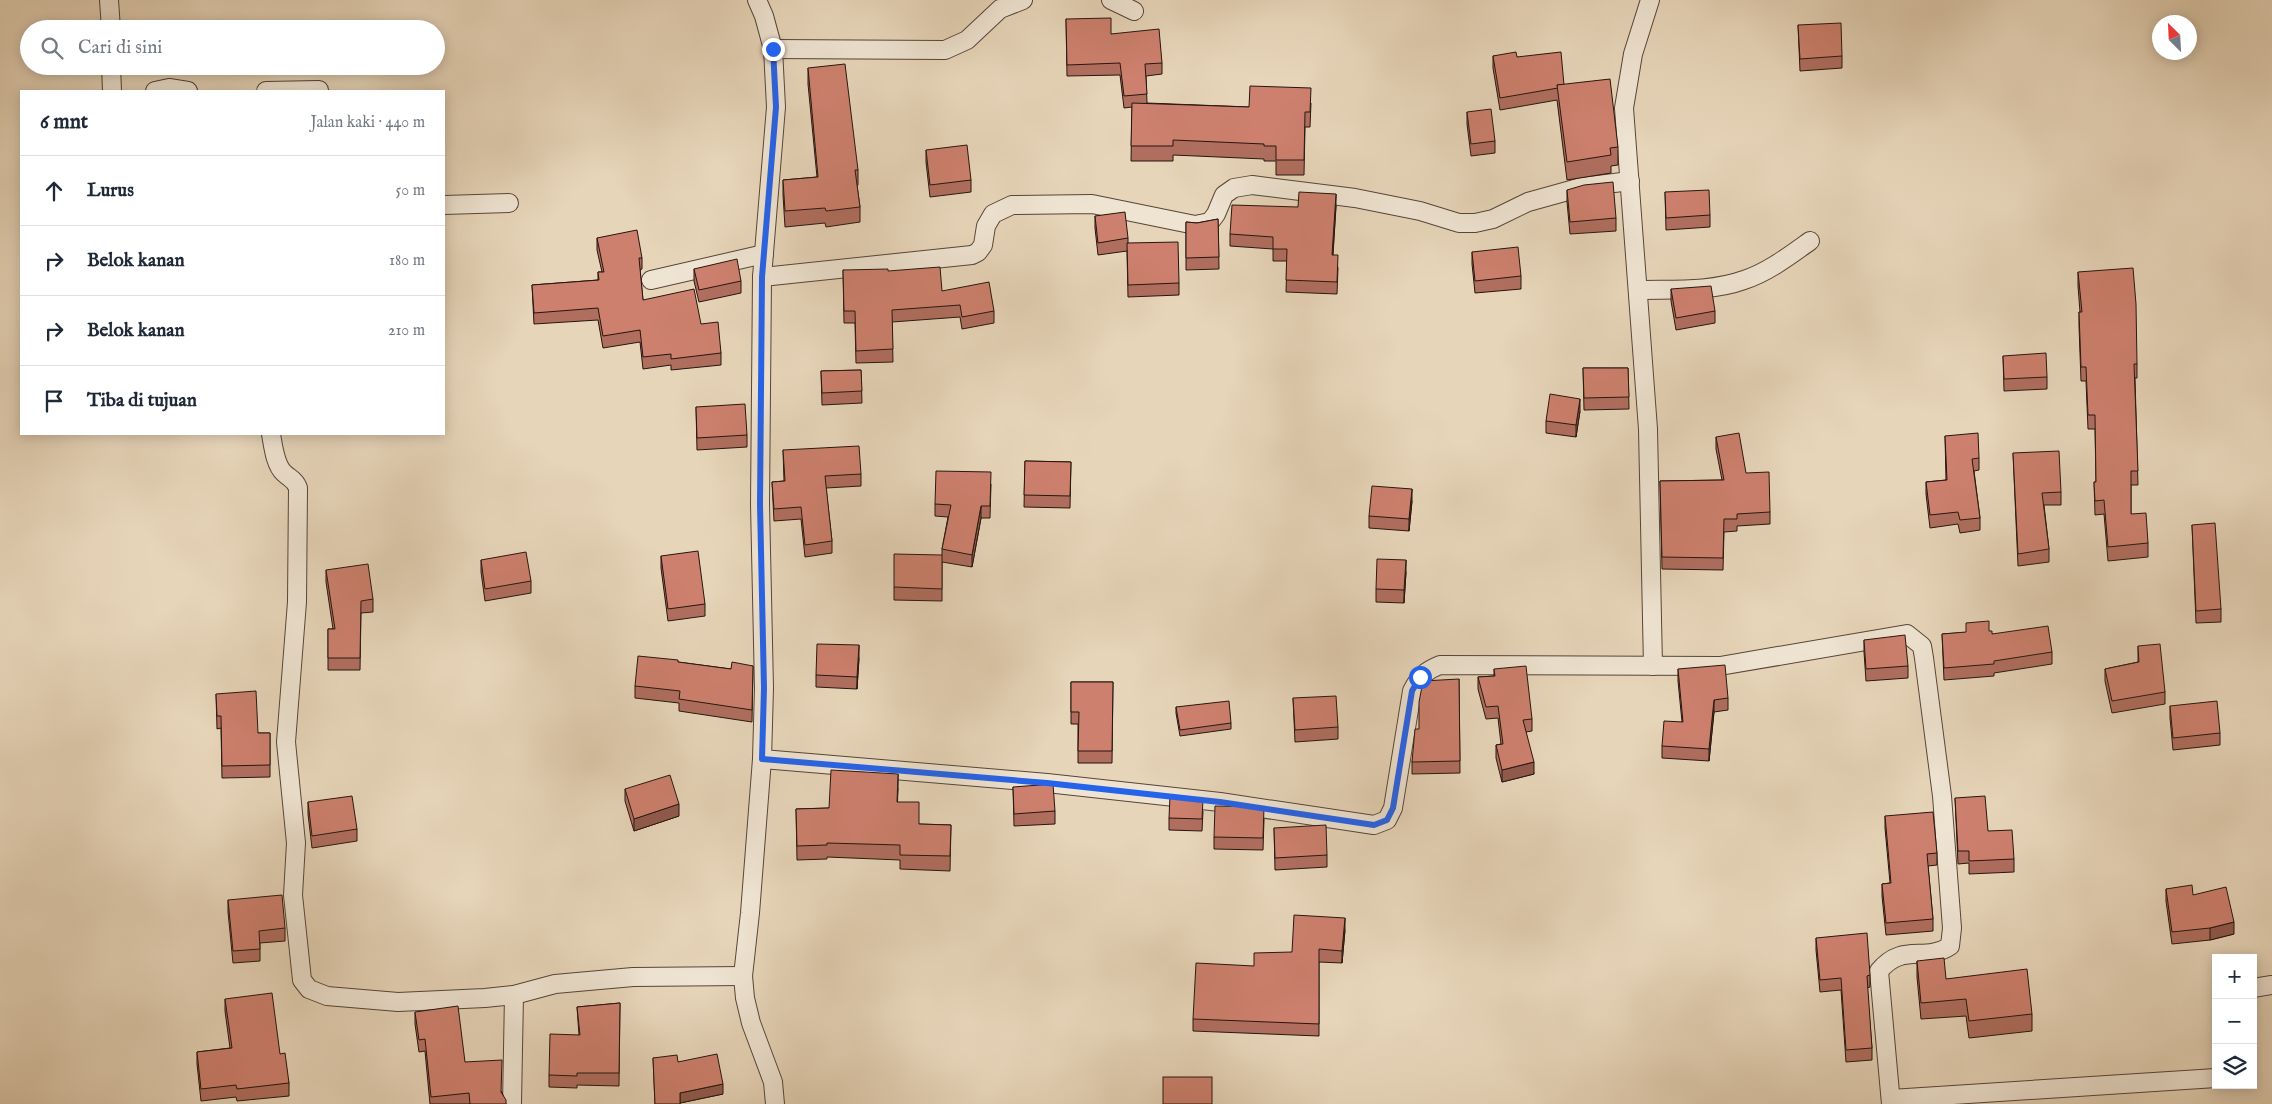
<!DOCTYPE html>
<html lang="id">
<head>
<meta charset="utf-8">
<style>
  body { margin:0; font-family:"IM FELL English",serif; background:#f2f2f3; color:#1f2937 }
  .controls { position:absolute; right:15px; bottom:15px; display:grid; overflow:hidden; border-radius:0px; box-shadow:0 2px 12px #0003 }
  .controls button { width:45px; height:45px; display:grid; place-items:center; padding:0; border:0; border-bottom:1px solid #e0e1e3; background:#fff; color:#1f2937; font:25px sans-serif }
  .compass { position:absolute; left:2152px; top:15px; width:45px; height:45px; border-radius:50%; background:#fff; box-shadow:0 2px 12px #0003; rotate:336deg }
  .stop { position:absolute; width:15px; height:15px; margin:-11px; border:4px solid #2563eb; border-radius:50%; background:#fff }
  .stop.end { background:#2563eb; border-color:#fff; box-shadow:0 1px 5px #0008 }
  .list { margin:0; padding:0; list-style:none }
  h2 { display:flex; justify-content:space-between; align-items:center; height:65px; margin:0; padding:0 20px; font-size:21px }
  h2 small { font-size:16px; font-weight:400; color:#747a83 }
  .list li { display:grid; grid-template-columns:32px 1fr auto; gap:15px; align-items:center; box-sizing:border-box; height:70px; padding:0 20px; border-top:1px solid #e0e1e3 }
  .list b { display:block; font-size:19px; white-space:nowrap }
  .list em { font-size:16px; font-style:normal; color:#747a83 }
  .icon { flex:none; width:28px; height:28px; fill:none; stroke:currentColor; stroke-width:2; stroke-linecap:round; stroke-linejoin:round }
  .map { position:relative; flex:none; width:2272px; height:1104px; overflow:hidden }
  .search { position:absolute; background:#fff; box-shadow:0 2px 12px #0003; left:20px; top:20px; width:425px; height:55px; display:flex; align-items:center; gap:12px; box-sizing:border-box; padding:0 18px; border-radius:28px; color:#747a83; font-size:19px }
  .panel { position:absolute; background:#fff; box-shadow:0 2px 12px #0003; left:20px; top:90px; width:425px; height:345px; border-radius:0px }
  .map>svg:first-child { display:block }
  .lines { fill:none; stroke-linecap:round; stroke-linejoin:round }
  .minor-casing { stroke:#564539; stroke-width:20 }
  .minor { stroke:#efe4d2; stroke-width:18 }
  .wall { fill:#b06e5f; stroke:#25150e }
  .shaded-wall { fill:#905a4d; stroke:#25150e }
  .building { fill:#cd806e; stroke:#25150e }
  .route { stroke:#2563eb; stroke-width:6 }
</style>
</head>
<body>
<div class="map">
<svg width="2272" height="1104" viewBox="0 0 2272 1104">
  <rect width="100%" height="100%" fill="#e7d5b9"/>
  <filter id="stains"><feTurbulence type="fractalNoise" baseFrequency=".004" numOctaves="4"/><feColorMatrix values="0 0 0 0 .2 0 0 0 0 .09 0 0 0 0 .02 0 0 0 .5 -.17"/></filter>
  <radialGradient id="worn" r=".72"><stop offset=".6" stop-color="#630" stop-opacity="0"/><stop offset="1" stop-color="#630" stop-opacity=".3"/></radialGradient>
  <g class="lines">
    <g class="minor-casing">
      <g id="minor">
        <polyline points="109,0 111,29"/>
        <polyline points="757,0 764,16 773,49 776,107 762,277 760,504 764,688 762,759 750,913 743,976 745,998 751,1023 773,1082 775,1104"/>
        <polyline points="1111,0 1134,11"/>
        <polyline points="1650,0 1633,54 1624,108 1648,429 1653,666"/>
        <polyline points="773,49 945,50 967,40 1000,9 1023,0"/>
        <polyline points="111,66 112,91"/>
        <polyline points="155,91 169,88 188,91"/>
        <polyline points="266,91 319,90"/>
        <polyline points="444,205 509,203"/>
        <polyline points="762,277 972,255 978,252 983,245 986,226 993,214 1012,205 1092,204 1195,225 1210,222 1216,214 1224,195 1234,188 1252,185 1355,198 1420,211 1459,223 1475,223 1493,219 1528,202 1582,187 1630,181"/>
        <polyline points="651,280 764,254"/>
        <path d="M 1638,290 C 1672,289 1711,292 1744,280 C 1768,272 1789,256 1810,241"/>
        <path d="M 271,434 C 273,445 275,465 284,473 C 290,479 295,479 298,488 L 297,602 L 286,742 L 296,843 L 293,895 L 302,980 L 309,989 L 327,996 L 398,1002 L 485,998 L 514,995 L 555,984 L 633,977 L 743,976"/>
        <path d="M 762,759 L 1047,783 L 1220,802 L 1374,825 L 1387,820 L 1393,808 L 1412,691 C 1419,677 1425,671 1440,665 L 1720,666 L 1907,634 L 1922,646 L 1924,658 L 1942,796 L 1952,928 L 1950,946 C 1924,963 1903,942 1879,971 L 1891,1104"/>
        <polyline points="2253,988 2272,985"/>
        <polyline points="1891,1099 2216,1078"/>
        <polyline points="512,1104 514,995"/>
      </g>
    </g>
    <use href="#minor" class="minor"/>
  </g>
  <g class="wall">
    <polygon points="1066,19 1111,34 1162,63 1162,74 1146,76 1147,103 1249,107 1311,103 1310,127 1305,127 1304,175 1276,175 1276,161 1264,161 1264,159 1173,155 1173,161 1131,161 1132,107 1124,108 1120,75 1067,76"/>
    <polygon points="1798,25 1842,56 1842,68 1800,71"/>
    <polygon points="1493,56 1517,57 1564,85 1618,147 1618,165 1611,166 1611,173 1567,180 1557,100 1500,110 1493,68"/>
    <polygon points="808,68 858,170 858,185 857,186 860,207 860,222 826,227 825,223 785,227 783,195 783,180 817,177 808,84"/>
    <polygon points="1467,112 1495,141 1495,153 1471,156 1467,124"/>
    <polygon points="926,150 971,180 971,192 930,197 926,162"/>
    <polygon points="1567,190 1616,218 1616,231 1570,234 1567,202"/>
    <polygon points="1665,192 1710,215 1710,227 1666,230"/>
    <polygon points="1336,206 1333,255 1338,268 1337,294 1286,292 1287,261 1273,261 1273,249 1230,246 1230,234 1298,207"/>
    <polygon points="1095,216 1128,238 1128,243 1179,283 1179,295 1128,297 1127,251 1098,255 1095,228"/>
    <polygon points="1218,219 1219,269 1186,270 1186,222 1197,223"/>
    <polygon points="597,238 642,258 642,269 640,270 643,300 701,324 721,353 721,365 671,370 671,365 643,369 640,342 603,348 598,320 534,324 532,285 598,280 598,272 602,272 597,250"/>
    <polygon points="1472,252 1521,276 1521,289 1475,293 1472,264"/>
    <polygon points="694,269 741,281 741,293 699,302 694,281"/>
    <polygon points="843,270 942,291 994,311 994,323 962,329 960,317 892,322 893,362 856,363 855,323 844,323"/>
    <polygon points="2078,272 2137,364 2137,378 2135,378 2138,485 2131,485 2131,514 2148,543 2148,557 2108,561 2104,514 2095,515 2094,482 2096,482 2095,429 2088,429 2086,381 2081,381 2079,326 2079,312 2080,312 2078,286"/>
    <polygon points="1671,289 1715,311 1715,323 1676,330 1671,301"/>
    <polygon points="2003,356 2047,377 2047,389 2004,391"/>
    <polygon points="1583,368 1628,368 1629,409 1584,410"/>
    <polygon points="861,370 862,403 822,405 821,371"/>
    <polygon points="696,407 747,435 747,447 697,450"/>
    <polygon points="1580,411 1576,437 1546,433 1546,421"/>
    <polygon points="1945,436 1979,458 1979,470 1974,471 1980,518 1980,530 1960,533 1958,524 1930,528 1926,494 1926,482 1946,480"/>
    <polygon points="1716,437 1770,512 1770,524 1737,526 1737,531 1724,532 1723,570 1662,569 1660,481 1722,480 1716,449"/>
    <polygon points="783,450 861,474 861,486 826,488 832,541 832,553 805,557 801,519 774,521 772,482 784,481"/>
    <polygon points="2013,453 2061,492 2061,505 2044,505 2049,549 2049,562 2018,566"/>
    <polygon points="1025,461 1071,462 1070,508 1024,507"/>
    <polygon points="991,484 990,518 981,518 972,567 942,562 942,601 894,600 894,587 942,555 942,549 948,517 935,516 935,504"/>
    <polygon points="1412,501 1409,531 1369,528 1369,516"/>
    <polygon points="2192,525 2221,609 2221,622 2196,623"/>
    <polygon points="661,556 705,604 705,616 668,621 661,568"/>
    <polygon points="481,560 531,581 531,593 485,601 481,572"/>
    <polygon points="326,570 373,599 373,612 361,613 360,670 328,670 328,629 333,629 326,582"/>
    <polygon points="1406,572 1404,603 1376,602 1376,589"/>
    <polygon points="1989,631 1992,634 2052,652 2052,664 1994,673 1994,676 1944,680 1942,634"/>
    <polygon points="1864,640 1908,666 1908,678 1866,681 1864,652"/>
    <polygon points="2138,646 2165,692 2165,704 2112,713 2105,681 2105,669 2138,662"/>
    <polygon points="859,658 857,689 816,687 816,675"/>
    <polygon points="678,662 731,669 753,666 752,722 679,711 679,703 635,698 635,686"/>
    <polygon points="1494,669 1532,719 1532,731 1526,732 1534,774 1502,782 1496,758 1496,745 1501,744 1498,718 1486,719 1478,689 1478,677 1494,676"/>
    <polygon points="1678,669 1728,698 1728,710 1714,712 1709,761 1662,758 1662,746 1682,722 1678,681"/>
    <polygon points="1459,679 1460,773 1412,774 1412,762 1419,729"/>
    <polygon points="1071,682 1113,682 1112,763 1078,763 1078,724 1071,724"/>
    <polygon points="216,694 258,733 270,733 270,777 222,778 221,728 217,729"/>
    <polygon points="1293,698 1338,727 1338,739 1295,742"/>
    <polygon points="2170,706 2220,733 2220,745 2173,750 2170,718"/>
    <polygon points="1176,707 1231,723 1231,729 1180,736 1176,713"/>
    <polygon points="1013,787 1055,811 1055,824 1014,826"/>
    <polygon points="898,788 897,802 919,824 951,825 950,871 900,869 900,860 827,857 827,859 797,860 796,809 829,808"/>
    <polygon points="625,789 679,816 634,831 625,801"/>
    <polygon points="1955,798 2014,859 2014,872 1969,874 1969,863 1958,864"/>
    <polygon points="308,802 357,829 357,841 312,848 308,814"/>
    <polygon points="1203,811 1202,831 1169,830 1169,818"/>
    <polygon points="1885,816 1937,853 1937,865 1928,866 1933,919 1933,931 1886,935 1882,896 1882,884 1890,883 1885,828"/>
    <polygon points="1264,819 1263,850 1214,849 1214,837"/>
    <polygon points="1274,828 1327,855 1327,867 1275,870"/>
    <polygon points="2166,889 2193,895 2234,934 2210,940 2172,944 2166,901"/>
    <polygon points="228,900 285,928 285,941 260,943 260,961 233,963 228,912"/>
    <polygon points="1345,930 1342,963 1319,962 1319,1036 1193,1031 1193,1019 1254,966 1292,952"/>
    <polygon points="1816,938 1870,975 1870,987 1867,988 1872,1048 1872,1060 1846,1062 1841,990 1820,992 1816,950"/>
    <polygon points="1917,961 1946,979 2032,1014 2032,1031 1969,1038 1966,1016 1921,1019 1917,977"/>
    <polygon points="225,999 280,1054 289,1083 289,1096 237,1101 236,1097 201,1101 197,1064 197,1052 230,1048 225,1011"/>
    <polygon points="620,1003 619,1086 577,1085 577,1088 549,1087 549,1075 579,1035 577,1007"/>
    <polygon points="415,1012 465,1062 502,1092 506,1104 430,1104 425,1051 419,1052 415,1024"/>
    <polygon points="653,1058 678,1062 723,1094 680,1103 680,1104 655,1104"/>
  </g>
  <g class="shaded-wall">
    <polygon points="1336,194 1336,206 1332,267 1332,255"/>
    <polygon points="1580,399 1580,411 1576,437 1576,425"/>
    <polygon points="1412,489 1412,501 1409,531 1409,519"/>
    <polygon points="981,506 981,518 972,567 972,555"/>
    <polygon points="1406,560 1406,572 1404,603 1404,590"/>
    <polygon points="859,645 859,658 857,689 857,677"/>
    <polygon points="1714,700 1714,712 1709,761 1709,749"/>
    <polygon points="1534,762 1534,774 1502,782 1502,770"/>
    <polygon points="898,774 898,788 897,817 897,802"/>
    <polygon points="679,804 679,816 634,831 634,819"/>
    <polygon points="1345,918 1345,930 1342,963 1342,951"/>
    <polygon points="2234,922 2234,934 2210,940 2210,928"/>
    <polygon points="723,1084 723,1094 680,1103 680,1093"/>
  </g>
  <g class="building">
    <polygon points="1111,18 1111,34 1159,29 1162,63 1145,64 1147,94 1124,96 1120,63 1067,65 1066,19"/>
    <polygon points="1841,23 1842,56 1800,59 1798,25"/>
    <polygon points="1516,52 1517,57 1561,52 1564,85 1557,85 1558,88 1500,98 1493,56"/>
    <polygon points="845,64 858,170 855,170 860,207 826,211 825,208 785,211 783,180 818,177 808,68"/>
    <polygon points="1610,79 1618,147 1610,148 1611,155 1567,162 1557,85"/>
    <polygon points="1250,86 1311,88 1310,112 1305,112 1304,160 1276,160 1276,146 1264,146 1264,144 1173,140 1173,146 1131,146 1132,103 1249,107"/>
    <polygon points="1491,109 1495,141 1471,144 1467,112"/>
    <polygon points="967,145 971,180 930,185 926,150"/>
    <polygon points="1613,182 1616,218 1570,222 1567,190 1584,185"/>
    <polygon points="1709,190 1710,215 1666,218 1665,192"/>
    <polygon points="1299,192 1336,194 1332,255 1338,255 1337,282 1286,280 1287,249 1273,249 1273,237 1230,234 1232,205 1298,207"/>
    <polygon points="1125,212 1128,238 1098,243 1095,216"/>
    <polygon points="1218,219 1219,257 1186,258 1186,222 1197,223"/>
    <polygon points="637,230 642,258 639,258 643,300 694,289 701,324 718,322 721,353 671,359 671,354 643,357 640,330 603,336 598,308 534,313 532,285 599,280 598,272 604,272 597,238"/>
    <polygon points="1178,242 1179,283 1128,285 1127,243"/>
    <polygon points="1518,247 1521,276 1475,281 1472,252"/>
    <polygon points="737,259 741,281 699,290 694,269"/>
    <polygon points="940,267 942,291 989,282 994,311 962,317 960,305 892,310 893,349 856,351 855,311 844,311 843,270 888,269 888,271"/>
    <polygon points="2133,268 2136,304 2137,364 2134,364 2138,471 2131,471 2131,514 2146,513 2148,543 2108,547 2104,500 2095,501 2094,482 2096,482 2095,415 2088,415 2086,367 2081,367 2079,312 2082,312 2078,272"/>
    <polygon points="1711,286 1715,311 1676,318 1671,289"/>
    <polygon points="2046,353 2047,377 2004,379 2003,356"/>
    <polygon points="1583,368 1628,368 1629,397 1584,398"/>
    <polygon points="861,370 862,391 822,393 821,371"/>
    <polygon points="1550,394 1580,399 1576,425 1546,421"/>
    <polygon points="745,404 747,435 697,438 696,407"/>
    <polygon points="1739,433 1746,473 1769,472 1770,512 1737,514 1737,519 1724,519 1723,558 1662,557 1660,481 1724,480 1716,437"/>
    <polygon points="1978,433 1979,458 1972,459 1980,518 1960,520 1958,512 1930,515 1926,482 1947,480 1945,436"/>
    <polygon points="859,446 861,474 825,476 832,541 805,545 801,507 774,509 772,482 785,481 783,450"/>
    <polygon points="2059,451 2061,492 2042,493 2049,549 2018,554 2013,453"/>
    <polygon points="1025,461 1071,462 1070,496 1024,495"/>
    <polygon points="936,471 991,472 990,506 981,506 972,555 942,549 951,505 935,504"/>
    <polygon points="1372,486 1412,489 1409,519 1369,516"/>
    <polygon points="2215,523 2221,609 2196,611 2192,525"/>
    <polygon points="698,551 705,604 668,609 661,556"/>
    <polygon points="526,552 531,581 485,589 481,560"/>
    <polygon points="894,554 942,555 942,589 894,587"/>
    <polygon points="1377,559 1406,560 1404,590 1376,589"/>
    <polygon points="368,564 373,599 361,601 360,658 328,658 328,629 335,629 326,570"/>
    <polygon points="1989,621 1989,631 1992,631 1992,634 2048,626 2052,652 1994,661 1994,664 1944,668 1942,634 1966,632 1966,623"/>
    <polygon points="1905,635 1908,666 1866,669 1864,640"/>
    <polygon points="817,644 859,645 857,677 816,675"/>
    <polygon points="2160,644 2165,692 2112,701 2105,669 2139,662 2138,646"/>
    <polygon points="638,656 678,660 678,662 731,669 732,662 753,666 752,710 679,699 680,691 635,686"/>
    <polygon points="1725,665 1728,698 1714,700 1709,749 1662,746 1664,721 1683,722 1678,669"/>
    <polygon points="1526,666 1532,719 1523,720 1534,762 1502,770 1496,745 1503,744 1498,706 1486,707 1478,677 1495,676 1494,669"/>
    <polygon points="1459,679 1460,761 1412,762 1415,729 1419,729 1419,702 1423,681"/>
    <polygon points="1071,682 1113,682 1112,751 1078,751 1079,712 1071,712"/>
    <polygon points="256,691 258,733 270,733 270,765 222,766 221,716 217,716 216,694"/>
    <polygon points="1336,696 1338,727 1295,730 1293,698"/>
    <polygon points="1229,701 1231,723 1180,730 1176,707"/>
    <polygon points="2217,701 2220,733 2173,738 2170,706"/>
    <polygon points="831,770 898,774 897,802 919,802 919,824 951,825 950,856 900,855 900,845 827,843 827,845 797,846 796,809 829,808"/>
    <polygon points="670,775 679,804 634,819 625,789"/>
    <polygon points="1053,784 1055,811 1014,814 1013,787"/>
    <polygon points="352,796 357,829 312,836 308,802"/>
    <polygon points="1170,796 1203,799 1202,819 1169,818"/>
    <polygon points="1985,796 1988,831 2012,830 2014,859 1969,861 1969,851 1958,851 1955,798"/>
    <polygon points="1215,806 1264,807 1263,838 1214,837"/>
    <polygon points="1933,812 1937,853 1927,854 1933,919 1886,923 1882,884 1891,883 1885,816"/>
    <polygon points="1326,825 1327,855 1275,858 1274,828"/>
    <polygon points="2192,885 2193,895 2226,887 2234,922 2210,928 2172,932 2166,889"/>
    <polygon points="282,895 285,928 259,931 260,949 233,951 228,900"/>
    <polygon points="1294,915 1345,918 1342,951 1319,949 1319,1024 1193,1019 1196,963 1254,966 1254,953 1292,952"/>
    <polygon points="1867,933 1870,975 1867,976 1872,1048 1846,1050 1841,978 1820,980 1816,938"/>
    <polygon points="1944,958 1946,979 2027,969 2032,1014 1969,1021 1966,999 1921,1003 1917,961"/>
    <polygon points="272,993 280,1054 285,1053 289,1083 237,1089 236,1085 201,1089 197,1052 232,1048 225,999"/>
    <polygon points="620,1003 619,1073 577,1073 577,1076 549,1075 550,1034 580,1035 577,1007"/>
    <polygon points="458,1006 465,1062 502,1060 501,1092 506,1100 506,1104 470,1104 469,1093 431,1097 425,1039 419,1040 415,1012"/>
    <polygon points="717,1054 723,1084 680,1093 680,1104 655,1104 653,1058 677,1055 678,1062"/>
    <rect x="1163" y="1077" width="49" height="27"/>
  </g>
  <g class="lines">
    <polyline class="route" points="773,49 776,107 762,277 760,504 764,688 762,759 1047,783 1220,802 1374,825 1387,820 1393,808 1412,691 1420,677"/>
  </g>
  <rect width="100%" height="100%" filter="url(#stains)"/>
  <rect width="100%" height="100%" fill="url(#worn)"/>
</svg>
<div class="controls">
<button>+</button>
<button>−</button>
<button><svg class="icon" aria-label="layers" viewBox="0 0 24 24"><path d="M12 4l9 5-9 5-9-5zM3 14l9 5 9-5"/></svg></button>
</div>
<svg class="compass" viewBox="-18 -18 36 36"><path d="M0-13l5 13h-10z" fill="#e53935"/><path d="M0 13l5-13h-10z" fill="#747a83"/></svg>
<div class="stop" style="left:1420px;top:677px"></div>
<div class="stop end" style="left:773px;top:49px"></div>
<div class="search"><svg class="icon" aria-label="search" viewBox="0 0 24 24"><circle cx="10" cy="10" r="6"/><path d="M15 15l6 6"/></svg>Cari di sini</div>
<section class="panel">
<h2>6 mnt<small>Jalan kaki · 440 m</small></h2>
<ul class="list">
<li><svg class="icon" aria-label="ahead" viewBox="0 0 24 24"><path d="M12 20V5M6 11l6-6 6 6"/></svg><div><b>Lurus</b></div><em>50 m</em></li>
<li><svg class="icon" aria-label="right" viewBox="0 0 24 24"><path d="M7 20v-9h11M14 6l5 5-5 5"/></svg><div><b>Belok kanan</b></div><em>180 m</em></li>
<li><svg class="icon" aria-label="right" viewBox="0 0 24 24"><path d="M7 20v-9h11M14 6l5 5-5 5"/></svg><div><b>Belok kanan</b></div><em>210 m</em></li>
<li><svg class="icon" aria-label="arrive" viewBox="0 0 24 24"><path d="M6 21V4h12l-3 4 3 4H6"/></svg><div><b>Tiba di tujuan</b></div></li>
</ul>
</section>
</div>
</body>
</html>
